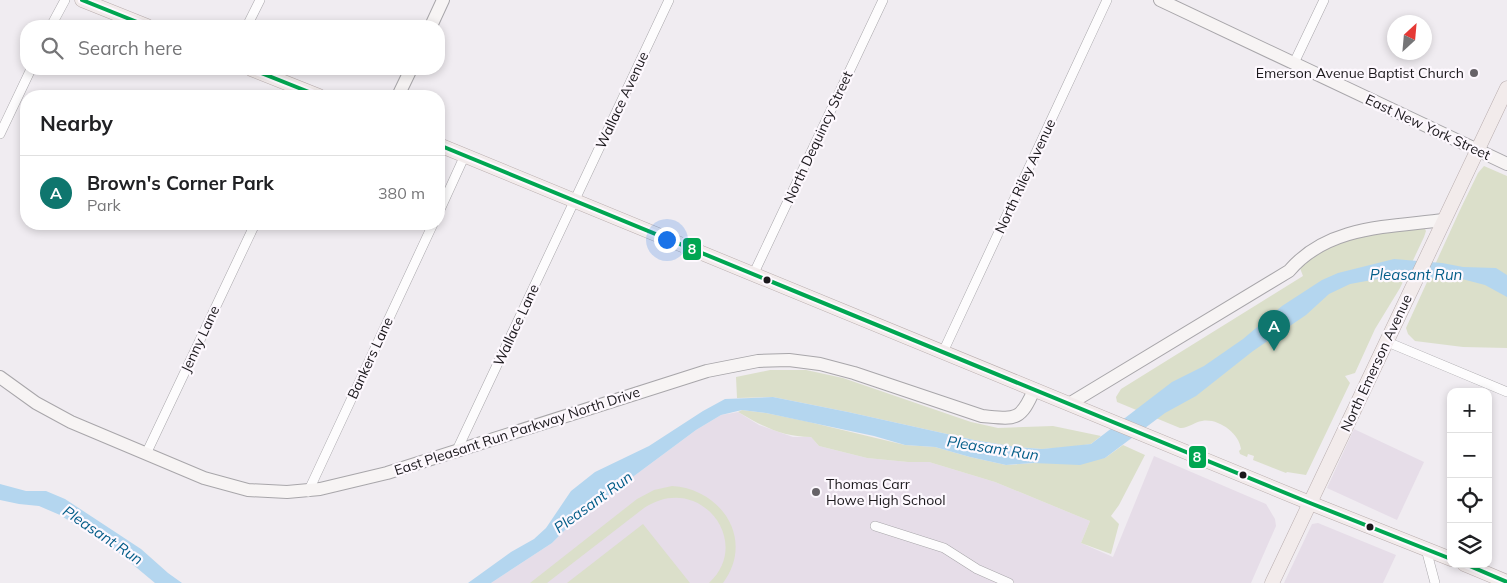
<!DOCTYPE html>
<html lang="en">
<head>
<meta charset="utf-8">
<style>
  body { margin:0; font-family:Mulish,sans-serif; background:#f2f2f2; color:#202124 }
  .controls { position:absolute; right:15px; bottom:15px; display:grid; overflow:hidden; border-radius:10px; box-shadow:0 2px 8px #0003 }
  .controls button { width:45px; height:45px; display:grid; place-items:center; padding:0; border:0; border-bottom:1px solid #e0e0e0; background:#fff; color:#202124; font:25px sans-serif }
  .compass { position:absolute; left:1387px; top:15px; width:45px; height:45px; border-radius:50%; background:#fff; box-shadow:0 2px 8px #0003; rotate:26deg }
  .you { position:absolute; left:666px; top:239px; width:18px; height:18px; margin:-12px; border:4px solid #fff; border-radius:50%; background:#1a73e8; box-shadow:0 0 0 8px #1a73e833 }
  .badge { display:grid; place-items:center; width:32px; height:32px; border-radius:50%; background:#0f766e; color:#fff; font-size:16px; font-weight:700 }
  .pin { position:absolute; translate:-50% -41px; filter:drop-shadow(0 1px 2px #0008) }
  .pin::after { content:''; position:absolute; top:26px; width:18px; height:15px; background:inherit; clip-path:polygon(0 0,100% 0,50% 100%) }
  .list { margin:0; padding:0; list-style:none }
  h2 { display:flex; justify-content:space-between; align-items:center; height:65px; margin:0; padding:0 20px; font-size:21px }
  h2 small { font-size:16px; font-weight:400; color:#757577 }
  .list li { display:grid; grid-template-columns:32px 1fr auto; gap:15px; align-items:center; box-sizing:border-box; height:75px; padding:0 20px; border-top:1px solid #e0e0e0 }
  .list b { display:block; font-size:19px; white-space:nowrap }
  .list p { margin:0; font-size:16px; white-space:nowrap; color:#757577 }
  .list em { font-size:16px; font-style:normal; color:#757577 }
  .icon { flex:none; width:28px; height:28px; fill:none; stroke:currentColor; stroke-width:2; stroke-linecap:round; stroke-linejoin:round }
  .map { position:relative; flex:none; width:1507px; height:583px; overflow:hidden }
  .search { position:absolute; background:#fff; box-shadow:0 2px 8px #0003; left:20px; top:20px; width:425px; height:55px; display:flex; align-items:center; gap:12px; box-sizing:border-box; padding:0 18px; border-radius:20px; color:#757577; font-size:19px }
  .panel { position:absolute; background:#fff; box-shadow:0 2px 8px #0003; left:20px; top:90px; width:425px; height:140px; border-radius:20px }
  .map>svg:first-child { display:block }
  .built { fill:#e6dde8 }
  .green { fill:#dbdfca }
  .water { fill:#b4d6ef }
  .lines { fill:none; stroke-linecap:round; stroke-linejoin:round }
  .street-casing { stroke:#a8a6aa; stroke-width:10 }
  .secondary-casing { stroke:#a8a6aa; stroke-width:14 }
  .primary-casing { stroke:#b8adae; stroke-width:15 }
  .street { stroke:#fdfcfd; stroke-width:9 }
  .secondary { stroke:#f7f4f4; stroke-width:12 }
  .primary { stroke:#f2ebeb; stroke-width:14 }
  .bus-1-casing { stroke:#fdf8fe; stroke-width:8 }
  .bus-1 { stroke:#00a651; stroke-width:4 }
  .poi-dot { fill:#666267; stroke:#fdf8fe; stroke-width:2 }
  .bus-dot { fill:#1b181c; stroke:#fdf8fe; stroke-width:2 }
  .labels { text-anchor:middle; dominant-baseline:central; stroke-width:4.5; stroke-linejoin:round; paint-order:stroke }
  .poi-label { font-size:14px; fill:#1b181c; stroke:#fdf8fe; text-anchor:end }
  .street-label { font-size:14px; fill:#1b181c; stroke:#fdf8fe }
  .water-label { font-size:15px; font-style:italic; fill:#035d88; stroke:#fdf8fe }
  .line-badge { stroke:#fdf8fe; stroke-width:2 }
  .badge-label { font-size:14px; text-anchor:middle; font-weight:bold; fill:#fff }
</style>
</head>
<body>
<div class="map">
<svg width="1507" height="583" viewBox="0 0 1507 583">
  <rect width="100%" height="100%" fill="#f0ecf1"/>
  <g class="built">
    <polygon points="738,412 759,425 793,437 811,437 819,446 867,458 908,462 929,462 995,482 1090,521 1081,543 1113,557 1154,456 1266,504 1275,519 1276,526 1251,583 491,583 552,543 569,526 599,502 696,430 721,415"/>
    <polygon points="1354,429 1424,462 1397,520 1327,488"/>
    <polygon points="1318,523 1396,555 1383,583 1284,583 1312,524"/>
  </g>
  <g class="green">
    <polygon points="1484,166 1507,176 1507,348 1463,347 1415,341 1408,334 1406,328 1460,210 1478,173"/>
    <path d="M 1419,227 L 1425,229 L 1426,231 L 1424,237 L 1400,288 L 1375,329 L 1355,373 L 1345,376 L 1350,383 L 1306,475 L 1287,472 L 1286,473 L 1253,460 L 1254,456 L 1248,454 L 1247,457 L 1240,454 L 1239,451 L 1241,449 C 1239,433 1218,418 1202,421 C 1194,422 1187,429 1180,428 L 1117,402 L 1116,397 L 1121,389 L 1303,276 L 1298,263 L 1337,242 L 1381,230 Z"/>
    <polygon points="770,370 806,370 843,378 971,422 998,428 1053,426 1101,436 1091,444 1071,447 1042,449 1016,447 974,440 848,412 773,397 737,398 736,377"/>
    <path d="M 742,410 L 766,413 L 805,421 L 905,445 L 935,447 L 970,457 L 1006,465 L 1105,458 L 1123,445 L 1145,455 L 1119,505 L 1111,516 L 1119,524 L 1111,554 L 1081,543 L 1090,521 L 995,482 L 929,462 L 908,462 L 867,458 L 819,446 L 811,437 C 782,437 762,426 738,412 Z"/>
    <path d="M 672,486 C 722,489 755,540 723,583 L 709,583 C 754,542 699,471 644,508 L 547,583 L 530,583 L 637,499 L 654,490 Z"/>
    <polygon points="643,524 690,583 567,583"/>
  </g>
  <g class="water">
    <polygon points="1394,259 1442,263 1463,267 1496,268 1507,275 1507,297 1485,285 1462,279 1388,277 1350,284 1329,294 1306,315 1253,351 1196,396 1165,413 1105,458 1080,465 1033,463 1006,465 970,457 935,447 905,445 874,436 766,413 742,410 721,415 696,430 599,502 569,526 552,543 491,583 468,583 511,552 534,539 546,528 571,491 595,472 649,446 703,411 725,399 773,397 848,412 974,440 1016,447 1042,449 1091,444 1172,382 1204,366 1243,339 1282,306 1322,280 1338,273"/>
    <polygon points="0,484 26,491 46,491 65,499 141,549 168,573 182,583 155,583 119,553 60,515 39,506 19,504 0,500"/>
  </g>
  <g class="lines">
    <g class="street-casing">
      <g id="street">
        <polyline points="51,26 65,0"/>
        <polyline points="247,26 260,0"/>
        <polyline points="1294,63 1324,0"/>
        <polyline points="0,134 31,69"/>
        <polyline points="439,212 465,155"/>
        <polyline points="754,273 883,0"/>
        <polyline points="1385,341 1507,392"/>
        <polyline points="943,352 1107,0"/>
        <polyline points="457,450 669,0"/>
        <polyline points="146,454 255,224"/>
        <polyline points="308,492 433,224"/>
        <polyline points="875,526 944,548 977,569 1009,583"/>
        <polyline points="1426,549 1435,583"/>
      </g>
    </g>
    <g class="secondary-casing">
      <g id="secondary">
        <polyline points="1160,0 1507,164"/>
        <polyline points="431,26 443,0"/>
        <polyline points="398,96 411,69"/>
        <path d="M 0,377 L 36,403 L 71,422 L 204,478 L 248,490 L 287,492 L 320,489 L 387,473 L 707,371 L 758,361 L 789,360 L 820,364 L 854,373 L 982,416 C 1015,419 1020,422 1034,390"/>
        <path d="M 1069,404 L 1289,271 C 1328,225 1390,227 1444,220"/>
      </g>
    </g>
    <g class="primary-casing">
      <g id="primary">
        <polyline points="82,0 147,26"/>
        <polyline points="251,69 319,96"/>
        <polyline points="439,145 1310,503 1451,559"/>
        <polyline points="1464,564 1507,582"/>
        <polyline points="1272,583 1507,88"/>
      </g>
    </g>
    <use href="#street" class="street"/>
    <use href="#secondary" class="secondary"/>
    <use href="#primary" class="primary"/>
    <g class="bus-1-casing">
      <g id="bus-1">
        <polyline points="82,0 147,26"/>
        <polyline points="251,69 319,96"/>
        <polyline points="439,145 1310,503 1451,559"/>
        <polyline points="1465,564 1507,582"/>
      </g>
    </g>
    <use href="#bus-1" class="bus-1"/>
  </g>
  <g class="poi-dot">
    <circle cx="1474" cy="73" r="5"/>
    <circle cx="816" cy="492" r="5"/>
  </g>
  <g class="bus-dot">
    <circle cx="767" cy="280" r="4.5"/>
    <circle cx="1243" cy="475" r="4.5"/>
    <circle cx="1370" cy="527" r="4.5"/>
  </g>
  <g class="labels">
    <g class="poi-label">
      <text x="1464" y="73">Emerson Avenue Baptist Church</text>
      <text x="826" y="484" text-anchor="start">Thomas Carr<tspan x="826" dy="16">Howe High School</tspan></text>
    </g>
    <g class="street-label">
      <text transform="translate(622 100) rotate(-65)">Wallace Avenue</text>
      <text transform="translate(1428 127) rotate(25)">East New York Street</text>
      <text transform="translate(818 137) rotate(-65)">North Dequincy Street</text>
      <text transform="translate(1025 176) rotate(-65)">North Riley Avenue</text>
      <text transform="translate(516 325) rotate(-65)">Wallace Lane</text>
      <text transform="translate(200 339) rotate(-65)">Jenny Lane</text>
      <text transform="translate(370 358) rotate(-65)">Bankers Lane</text>
      <text transform="translate(1376 363) rotate(-65)">North Emerson Avenue</text>
      <text transform="translate(517 431) rotate(-18)">East Pleasant Run Parkway North Drive</text>
    </g>
    <g class="water-label">
      <text x="1416" y="274">Pleasant Run</text>
      <text transform="translate(993 448) rotate(9)">Pleasant Run</text>
      <text transform="translate(593 502) rotate(-36)">Pleasant Run</text>
      <text transform="translate(103 535) rotate(34)">Pleasant Run</text>
    </g>
  </g>
  <g class="line-badge">
    <rect x="682" y="237" width="20" height="24" rx="5" fill="#00a651"/>
    <rect x="1188" y="445" width="19" height="24" rx="5" fill="#00a651"/>
  </g>
  <g class="badge-label">
    <text x="692" y="254">8</text>
    <text x="1197" y="462">8</text>
  </g>
</svg>
<div class="controls">
<button>+</button>
<button>−</button>
<button><svg class="icon" aria-label="locate" viewBox="0 0 24 24"><circle cx="12" cy="12" r="6"/><path d="M12 2v4M12 18v4M2 12h4M18 12h4"/></svg></button>
<button><svg class="icon" aria-label="layers" viewBox="0 0 24 24"><path d="M12 4l9 5-9 5-9-5zM3 14l9 5 9-5"/></svg></button>
</div>
<svg class="compass" viewBox="-18 -18 36 36"><path d="M0-13l5 13h-10z" fill="#e53935"/><path d="M0 13l5-13h-10z" fill="#757577"/></svg>
<div class="you"></div>
<div class="pin badge" style="left:1274px;top:351px">A</div>
<div class="search"><svg class="icon" aria-label="search" viewBox="0 0 24 24"><circle cx="10" cy="10" r="6"/><path d="M15 15l6 6"/></svg>Search here</div>
<section class="panel">
<h2>Nearby<small></small></h2>
<ul class="list">
<li><span class="badge">A</span><div><b>Brown's Corner Park</b><p>Park</p></div><em>380 m</em></li>
</ul>
</section>
</div>
</body>
</html>
